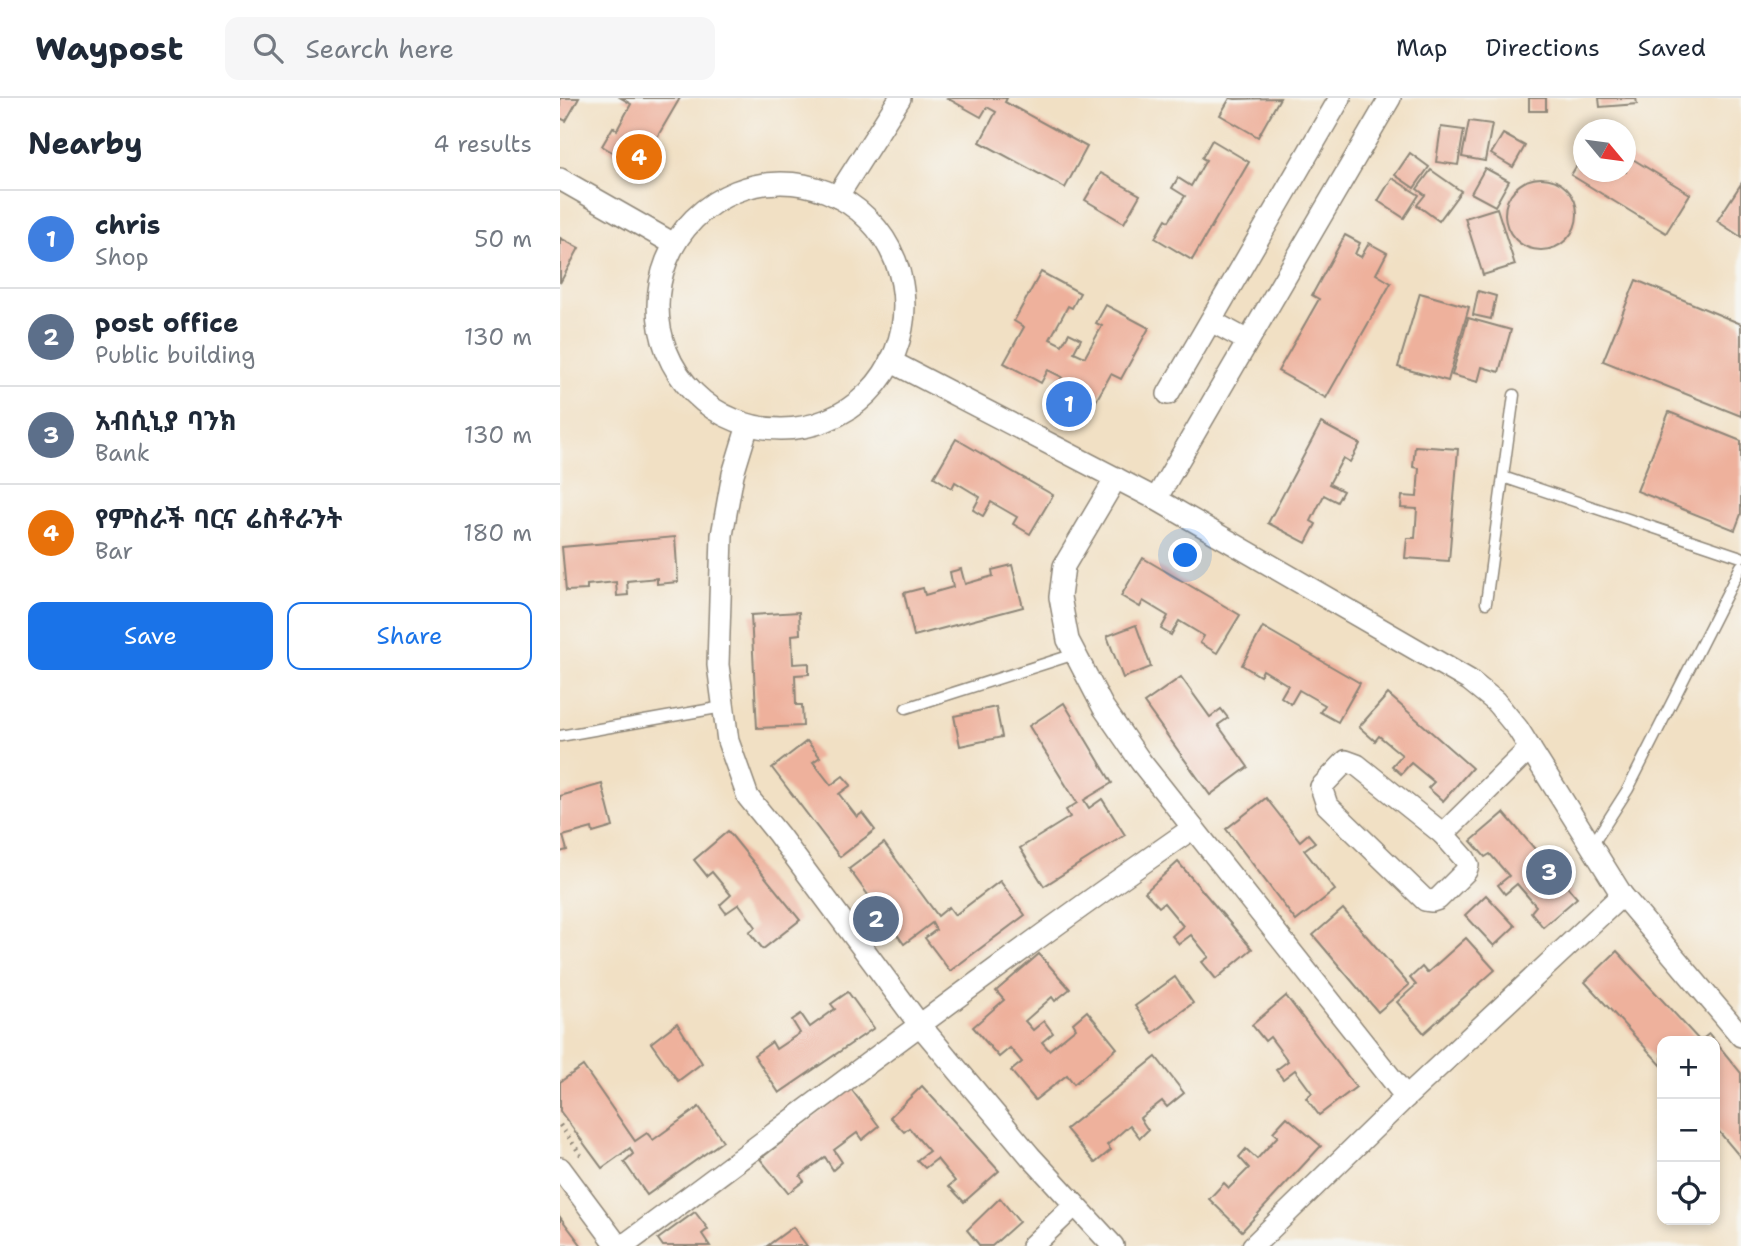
<!DOCTYPE html>
<html lang="en">
<head>
<meta charset="utf-8">
<style>
  body { margin:0; font-family:"Shantell Sans","Noto Sans Ethiopic",sans-serif; background:#f6f6f7; color:#1f2937 }
  .controls { position:absolute; right:21px; bottom:21px; display:grid; overflow:hidden; border-radius:14px; box-shadow:0 4px 10px #0003 }
  .controls button { width:63px; height:63px; display:grid; place-items:center; padding:0; border:0; border-bottom:2px solid #e0e1e3; background:#fff; color:#1f2937; font:35px sans-serif }
  .compass { position:absolute; left:1013px; top:21px; width:63px; height:63px; border-radius:50%; background:#fff; box-shadow:0 4px 10px #0003; rotate:119deg }
  .you { position:absolute; left:626px; top:458px; width:24px; height:24px; margin:-18px; border:5px solid #fff; border-radius:50%; background:#1a73e8; box-shadow:0 0 0 10px #1a73e833 }
  .badge { display:grid; place-items:center; width:46px; height:46px; border-radius:50%; background:#1a73e8; color:#fff; font-size:23px; font-weight:700 }
  .pin { position:absolute; translate:-50% -50%; border:4px solid #fff; box-shadow:0 2px 7px #0006 }
  .list { margin:0; padding:0; list-style:none }
  h2 { display:flex; justify-content:space-between; align-items:center; height:91px; margin:0; padding:0 28px; font-size:30px }
  h2 small { font-size:23px; font-weight:400; color:#747a83 }
  .list li { display:grid; grid-template-columns:46px 1fr auto; gap:21px; align-items:center; box-sizing:border-box; height:98px; padding:0 28px; border-top:2px solid #e0e1e3 }
  .list b { display:block; font-size:26px; white-space:nowrap }
  .list p { margin:0; font-size:23px; white-space:nowrap; color:#747a83 }
  .list em { font-size:23px; font-style:normal; color:#747a83 }
  .actions { display:flex; gap:14px; padding:21px 28px }
  .actions a { flex:1; padding:16px 0; border:2px solid #1a73e8; border-radius:14px; text-align:center; font-size:24px; color:#1a73e8 }
  .actions .main { background:#1a73e8; color:#fff }
  .icon { flex:none; width:38px; height:38px; fill:none; stroke:currentColor; stroke-width:2; stroke-linecap:round; stroke-linejoin:round }
  .map { position:relative; flex:none; width:1181px; height:1148px; overflow:hidden }
  header { display:flex; align-items:center; gap:42px; box-sizing:border-box; height:98px; padding:0 35px; background:#fff; border-bottom:2px solid #e0e1e3 }
  header strong { font-size:33px }
  nav { display:flex; gap:38px; margin-inline-start:auto; font-size:24px }
  .search { width:490px; height:63px; background:#f6f6f7; display:flex; align-items:center; gap:18px; box-sizing:border-box; padding:0 24px; border-radius:14px; color:#747a83; font-size:26px }
  main { display:flex }
  aside { flex:1; background:#fff }
  .map>svg:first-child { display:block }
  .building { fill:#eeb19c }
  .lines { fill:none; stroke-linecap:round; stroke-linejoin:round }
  .lane-casing { stroke:#8e8678; stroke-width:13 }
  .street-casing { stroke:#8e8678; stroke-width:24 }
  .path { stroke:#8e8678; stroke-width:4.5; stroke-dasharray:2 5; stroke-linecap:butt }
  .lane { stroke:#fff; stroke-width:10 }
  .street { stroke:#fff; stroke-width:21 }
</style>
</head>
<body>
<header>
<strong>Waypost</strong>
<div class="search"><svg class="icon" aria-label="search" viewBox="0 0 24 24"><circle cx="10" cy="10" r="6"/><path d="M15 15l6 6"/></svg>Search here</div>
<nav><a>Map</a><a>Directions</a><a>Saved</a></nav>
</header>
<main>
<aside>
<h2>Nearby<small>4 results</small></h2>
<ul class="list">
<li><span class="badge" style="background:#3f7fe0">1</span><div><b>chris</b><p>Shop</p></div><em>50 m</em></li>
<li><span class="badge" style="background:#5c6f8a">2</span><div><b>post office</b><p>Public building</p></div><em>130 m</em></li>
<li><span class="badge" style="background:#5c6f8a">3</span><div><b>አብሲኒያ ባንክ</b><p>Bank</p></div><em>130 m</em></li>
<li><span class="badge" style="background:#e8710a">4</span><div><b>የምስራች ባርና ሬስቶራንት</b><p>Bar</p></div><em>180 m</em></li>
</ul>
<div class="actions"><a class="main">Save</a><a>Share</a></div>
</aside>
<div class="map">
<svg width="1181" height="1148" viewBox="0 0 1181 1148">
  <rect width="100%" height="100%" fill="#f6f6f2"/>
  <filter id="ink" filterUnits="userSpaceOnUse"><feTurbulence type="fractalNoise" baseFrequency=".0143" numOctaves="2"/><feDisplacementMap in="SourceGraphic" scale="14" xChannelSelector="R" yChannelSelector="G"/><feConvolveMatrix kernelMatrix="1 2 1 2 8 2 1 2 1" color-interpolation-filters="sRGB"/></filter>
  <filter id="wash" filterUnits="userSpaceOnUse"><feTurbulence type="fractalNoise" baseFrequency=".00686" numOctaves="4" result="noise"/><feDisplacementMap in="SourceGraphic" scale="28" xChannelSelector="R" yChannelSelector="G"/><feGaussianBlur stdDeviation="1.57" result="paint"/><feColorMatrix in="noise" values="0 0 0 0 0 0 0 0 0 0 0 0 0 0 0 0 0 1.4 0 .05"/><feComposite in="paint" operator="in"/></filter>
  <g filter="url(#wash)">
    <rect width="100%" height="100%" fill="#f1e0c4"/>
    <g id="blocks">
      <g class="building">
        <polygon points="0,0 19,0 6,23 0,20"/>
        <polygon points="61,0 120,0 79,70 42,48 53,29 57,32 71,6"/>
        <polygon points="387,0 447,0 445,4 527,49 505,90 420,44 436,14 427,9 421,19"/>
        <polygon points="670,0 675,1 720,0 698,39 660,17"/>
        <rect x="969" y="0" width="17" height="13"/>
        <polygon points="1039,0 1076,0 1077,6 1040,9"/>
        <polygon points="909,23 932,26 925,63 902,59"/>
        <polygon points="881,29 904,32 898,67 876,64"/>
        <polygon points="943,36 965,48 953,69 931,56"/>
        <polygon points="652,42 689,64 632,162 595,140 606,121 609,123 625,98 612,90 618,80 631,88 646,62 642,60"/>
        <polygon points="850,55 869,69 854,90 835,77"/>
        <polygon points="1024,56 1024,74 1066,74 1066,57 1130,96 1106,135 1011,77"/>
        <polygon points="925,70 949,83 935,108 911,95"/>
        <polygon points="871,72 901,93 879,123 857,107 865,97 857,91"/>
        <polygon points="541,75 580,97 564,125 525,102"/>
        <polygon points="832,80 859,97 844,120 818,103"/>
        <circle cx="981" cy="116" r="36"/>
        <polygon points="1181,86 1181,139 1157,123"/>
        <polygon points="937,110 955,167 923,177 905,120"/>
        <polygon points="785,137 800,145 795,156 801,159 809,145 827,155 816,176 831,185 766,300 718,273 759,201 752,197"/>
        <polygon points="0,140 19,150 0,185"/>
        <polygon points="481,174 520,195 512,210 508,208 490,241 502,247 509,235 521,241 514,254 525,259 542,228 536,225 546,207 589,230 561,281 551,276 531,312 495,292 502,279 488,272 481,285 444,265 464,229 454,223"/>
        <polygon points="1076,182 1181,226 1181,318 1043,263"/>
        <polygon points="918,193 936,198 931,221 913,217"/>
        <polygon points="860,195 909,209 888,283 838,269"/>
        <polygon points="908,220 951,232 939,274 922,269 918,284 892,277"/>
        <polygon points="1109,314 1181,343 1181,416 1175,432 1077,393"/>
        <polygon points="761,325 800,346 790,364 783,360 769,386 783,393 777,404 764,397 751,423 756,426 746,445 708,425"/>
        <polygon points="396,341 493,397 470,436 453,426 457,419 431,404 423,418 413,412 420,399 395,384 392,390 374,379"/>
        <polygon points="855,348 898,351 889,463 845,460 847,440 855,440 857,411 841,410 842,398 857,399 859,370 853,369"/>
        <polygon points="115,439 118,484 97,486 97,480 67,483 68,497 57,498 56,484 27,487 27,492 6,493 2,449"/>
        <polygon points="583,460 680,517 657,555 640,545 644,538 619,523 611,537 601,531 608,518 583,503 580,509 561,498"/>
        <polygon points="452,467 463,509 354,538 344,495 363,490 365,497 393,489 390,474 401,471 405,486 433,478 432,472"/>
        <polygon points="239,514 240,536 232,537 233,566 249,565 249,576 235,577 236,607 242,607 243,628 197,630 191,517"/>
        <polygon points="576,527 591,569 563,580 547,538"/>
        <polygon points="703,529 800,585 778,624 760,614 765,607 739,592 731,606 721,599 728,587 703,572 700,578 682,567"/>
        <polygon points="621,579 650,619 661,611 668,620 658,627 688,669 650,697 584,605"/>
        <polygon points="828,596 912,670 883,703 868,690 874,684 851,665 841,676 832,668 842,657 819,638 815,643 799,629"/>
        <polygon points="504,605 552,685 524,702 529,710 542,701 565,737 484,788 460,750 510,719 506,712 517,705 469,628"/>
        <polygon points="436,609 442,639 400,648 394,618"/>
        <polygon points="247,643 260,659 253,664 271,687 283,678 291,687 279,696 297,719 302,715 315,732 280,759 212,670"/>
        <polygon points="42,686 53,729 33,735 32,730 3,738 7,752 0,754 0,698"/>
        <polygon points="706,700 740,743 748,736 755,744 744,752 775,792 736,823 666,731"/>
        <polygon points="944,715 1017,800 983,829 971,814 976,808 957,786 945,796 938,787 949,778 930,756 925,759 911,743"/>
        <polygon points="168,733 240,822 203,851 189,834 196,829 179,806 166,815 160,807 171,797 152,774 147,778 134,762"/>
        <polygon points="324,745 378,818 389,809 395,817 440,783 465,817 390,873 365,840 376,832 372,825 344,846 289,771"/>
        <polygon points="618,764 692,851 656,881 642,864 649,859 631,837 619,846 612,838 623,828 604,805 599,809 585,794"/>
        <polygon points="926,797 955,828 934,848 905,817"/>
        <polygon points="783,811 849,887 818,914 753,837"/>
        <polygon points="906,840 935,872 864,935 837,904 856,887 850,880 862,869 867,875"/>
        <polygon points="1057,853 1139,942 1137,943 1102,943 1102,968 1025,884"/>
        <polygon points="479,856 510,891 495,903 492,899 465,923 473,932 484,923 493,935 482,944 489,952 516,930 513,925 527,913 557,950 514,986 507,977 475,1002 451,973 462,964 450,950 439,959 413,929 444,902 436,893"/>
        <polygon points="615,879 633,905 593,935 575,908"/>
        <polygon points="288,894 314,930 219,995 194,957 212,944 216,951 240,935 232,922 241,916 250,929 275,911 271,906"/>
        <polygon points="726,898 796,989 759,1017 746,1000 752,995 735,972 723,981 716,972 728,963 710,939 705,943 692,927"/>
        <polygon points="117,925 142,965 118,983 91,945"/>
        <polygon points="1149,936 1181,975 1181,1060 1155,1029 1155,943 1140,943"/>
        <polygon points="596,959 624,995 607,1009 602,1003 580,1020 588,1032 580,1040 570,1027 547,1047 551,1052 535,1065 506,1031"/>
        <polygon points="23,968 75,1043 87,1035 93,1042 139,1009 163,1043 87,1097 64,1064 73,1056 70,1050 42,1070 0,1013 0,984"/>
        <polygon points="362,988 439,1073 404,1104 389,1088 395,1083 377,1061 365,1070 357,1062 369,1053 349,1030 344,1034 330,1019"/>
        <polygon points="291,991 319,1028 302,1042 297,1035 274,1052 282,1064 273,1072 265,1059 240,1078 244,1083 228,1095 200,1061"/>
        <polygon points="727,1019 761,1048 682,1133 649,1101 664,1085 669,1090 689,1070 679,1059 686,1051 697,1061 718,1038 713,1034"/>
        <polygon points="440,1100 459,1124 432,1148 420,1148 407,1132"/>
        <polygon points="135,1114 148,1131 142,1136 150,1148 103,1148 98,1141"/>
        <polygon points="0,1119 22,1148 0,1148"/>
        <polygon points="233,1129 247,1148 207,1148"/>
      </g>
    </g>
  </g>
  <g filter="url(#ink)">
    <use href="#blocks" fill-opacity="0" stroke="#8e8678" stroke-width="2"/>
    <g class="lines">
      <g class="lane-casing">
        <g id="lane">
          <polyline points="943,379 1181,459"/>
          <polyline points="926,505 954,297"/>
          <polyline points="346,610 515,556"/>
          <polyline points="0,638 163,609"/>
          <polyline points="1031,749 1068,691 1181,468"/>
        </g>
      </g>
      <g class="street-casing">
        <g id="street">
          <polyline points="0,81 114,146"/>
          <circle cx="221" cy="208" r="123"/>
          <polyline points="277,99 340,0"/>
          <polyline points="651,223 688,243"/>
          <polyline points="330,263 596,401 909,582 935,603 958,631 1062,797 1181,938"/>
          <polyline points="608,296 780,0"/>
          <polyline points="188,327 173,376 162,437 158,567 168,643 188,699 218,736 359,926 470,1058 553,1148"/>
          <polyline points="556,380 504,468 500,499 508,542 543,609 581,664 846,999"/>
          <polyline points="596,401 830,0"/>
          <polygon points="786,663 797,667 883,736 905,761 908,767 906,773 878,801 872,803 865,802 767,707 761,689"/>
          <polyline points="883,736 970,650"/>
          <polyline points="0,1070 58,1148"/>
          <path d="M 63,1148 C 253,1008 439,864 633,730"/>
          <polyline points="472,1148 515,1107"/>
          <polyline points="693,1148 846,999 1062,797"/>
        </g>
      </g>
      <polyline class="path" points="0,1027 21,1057"/>
      <use href="#lane" class="lane"/>
      <use href="#street" class="street"/>
    </g>
  </g>
</svg>
<div class="controls">
<button>+</button>
<button>−</button>
<button><svg class="icon" aria-label="locate" viewBox="0 0 24 24"><circle cx="12" cy="12" r="6"/><path d="M12 2v4M12 18v4M2 12h4M18 12h4"/></svg></button>
</div>
<svg class="compass" viewBox="-18 -18 36 36"><path d="M0-13l5 13h-10z" fill="#e53935"/><path d="M0 13l5-13h-10z" fill="#747a83"/></svg>
<div class="you"></div>
<div class="pin badge" style="left:509px;top:306px;background:#3f7fe0">1</div>
<div class="pin badge" style="left:316px;top:821px;background:#5c6f8a">2</div>
<div class="pin badge" style="left:989px;top:774px;background:#5c6f8a">3</div>
<div class="pin badge" style="left:79px;top:59px;background:#e8710a">4</div>
</div>
</main>
</body>
</html>
